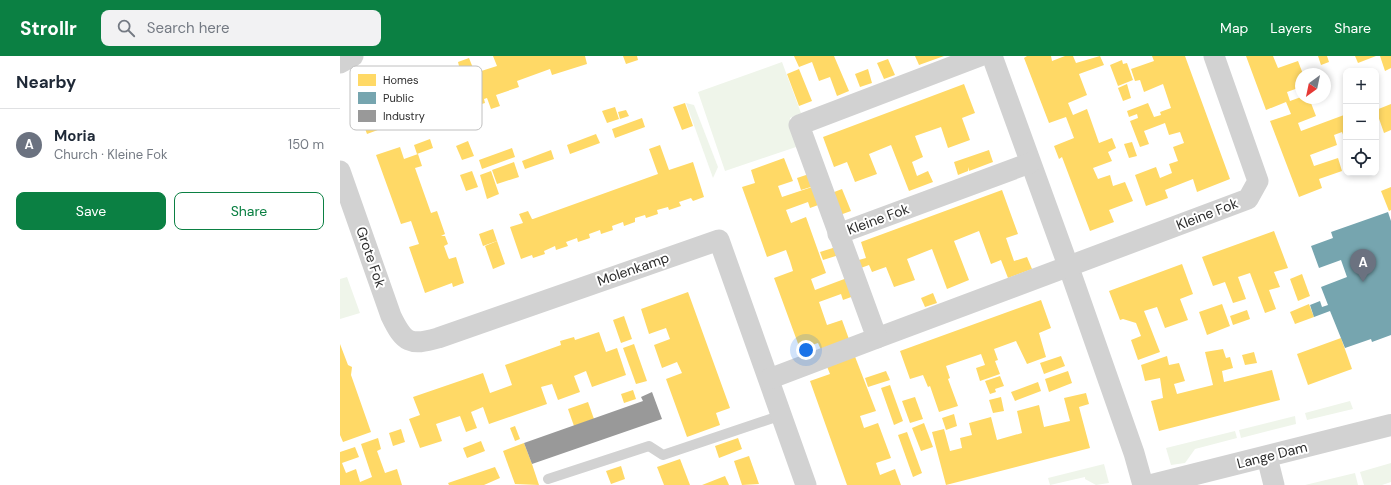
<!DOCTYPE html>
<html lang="en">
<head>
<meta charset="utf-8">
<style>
  body { margin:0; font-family:"DM Sans",sans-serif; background:#f2f2f3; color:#1f2937 }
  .controls { position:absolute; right:12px; top:12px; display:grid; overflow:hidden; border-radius:8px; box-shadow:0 2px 6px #0003 }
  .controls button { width:36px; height:36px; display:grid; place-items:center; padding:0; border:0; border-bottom:1px solid #e0e1e3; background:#fff; color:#1f2937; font:20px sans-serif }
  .compass { position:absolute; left:955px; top:12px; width:36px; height:36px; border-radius:50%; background:#fff; box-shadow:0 2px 6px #0003; rotate:213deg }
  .you { position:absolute; left:466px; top:294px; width:14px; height:14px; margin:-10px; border:3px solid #fff; border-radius:50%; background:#1a73e8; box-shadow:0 0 0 6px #1a73e833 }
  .badge { display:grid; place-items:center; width:26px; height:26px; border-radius:50%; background:#0b8043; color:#fff; font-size:13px; font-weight:700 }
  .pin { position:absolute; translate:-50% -33px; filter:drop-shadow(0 1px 2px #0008) }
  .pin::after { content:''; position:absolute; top:21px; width:14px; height:12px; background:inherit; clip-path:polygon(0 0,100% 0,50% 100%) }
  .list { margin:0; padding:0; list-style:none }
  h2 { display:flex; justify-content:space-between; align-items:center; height:52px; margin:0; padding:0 16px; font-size:17px }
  h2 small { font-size:13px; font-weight:400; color:#747a83 }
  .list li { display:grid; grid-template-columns:26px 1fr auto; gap:12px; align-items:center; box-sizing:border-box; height:72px; padding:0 16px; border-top:1px solid #e0e1e3 }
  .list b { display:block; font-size:15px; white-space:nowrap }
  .list p { margin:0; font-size:13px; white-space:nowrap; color:#747a83 }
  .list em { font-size:13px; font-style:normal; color:#747a83 }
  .actions { display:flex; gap:8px; padding:12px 16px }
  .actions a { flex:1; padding:9px 0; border:1px solid #0b8043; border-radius:8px; text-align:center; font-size:14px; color:#0b8043 }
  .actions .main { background:#0b8043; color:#fff }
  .icon { flex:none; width:22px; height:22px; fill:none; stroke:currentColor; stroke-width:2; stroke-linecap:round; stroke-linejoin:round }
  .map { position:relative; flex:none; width:1051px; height:429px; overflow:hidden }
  header { display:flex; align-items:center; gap:24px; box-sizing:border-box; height:56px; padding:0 20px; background:#0b8043; color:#fff }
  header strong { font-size:19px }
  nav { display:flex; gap:22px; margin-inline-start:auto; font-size:14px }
  .search { width:280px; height:36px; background:#f2f2f3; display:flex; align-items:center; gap:10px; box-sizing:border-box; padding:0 14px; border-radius:8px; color:#747a83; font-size:15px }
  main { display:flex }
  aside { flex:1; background:#fff }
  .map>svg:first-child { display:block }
  .green { fill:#eff5ea }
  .homes { fill:#ffd966 }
  .public { fill:#76a5af }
  .industry { fill:#999 }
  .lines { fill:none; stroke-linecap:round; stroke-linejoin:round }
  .service { stroke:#d2d2d2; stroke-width:10 }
  .minor { stroke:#d2d2d2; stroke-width:21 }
  .tertiary { stroke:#d2d2d2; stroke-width:22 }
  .labels { text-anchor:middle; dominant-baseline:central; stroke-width:4; stroke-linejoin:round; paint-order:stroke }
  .street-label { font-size:14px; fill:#2d2d2d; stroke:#fff }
  .key { fill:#fff; stroke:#c0c0c0; stroke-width:1 }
  .key-label { font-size:11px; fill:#2d2d2d }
</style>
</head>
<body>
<header>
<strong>Strollr</strong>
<div class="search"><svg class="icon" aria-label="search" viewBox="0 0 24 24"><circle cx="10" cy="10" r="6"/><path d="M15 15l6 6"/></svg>Search here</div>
<nav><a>Map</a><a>Layers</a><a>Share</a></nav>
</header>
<main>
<aside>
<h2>Nearby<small></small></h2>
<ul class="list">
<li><span class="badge" style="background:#6b7280">A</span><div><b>Moria</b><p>Church · Kleine Fok</p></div><em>150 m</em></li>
</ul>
<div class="actions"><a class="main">Save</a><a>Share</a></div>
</aside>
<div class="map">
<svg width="1051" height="429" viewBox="0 0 1051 429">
  <rect width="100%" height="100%" fill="#fff"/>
  <g class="green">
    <polygon points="442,6 461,57 450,62 459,90 385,115 358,36"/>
    <polygon points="346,47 354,49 378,111 373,122"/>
    <polygon points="7,221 20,257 0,263 0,223"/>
    <polygon points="1010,345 1013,353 967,364 965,357"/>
    <polygon points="955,360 956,368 901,382 899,374"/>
    <polygon points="895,375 897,382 855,393 845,407 831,409 826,392"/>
    <polygon points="1051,407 1051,426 1042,429 1024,429 1020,416"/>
    <polygon points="764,408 769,427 756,429 745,423 745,421 710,429 708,422"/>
    <polygon points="1015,417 1018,429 965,429"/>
  </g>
  <g class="homes">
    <polygon points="153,0 245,0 247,8 212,19 210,13 177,25 179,31 156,39 160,50 151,53 147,42 144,43 145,47 132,51 129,41 95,53 97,59 64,71 62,65 27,78 14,42 26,38 27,42 50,34 49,30 60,26 66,41 88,33 83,18 94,14 96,18 107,14 119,10 118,6 129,2 135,17 157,10"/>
    <polygon points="283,0 297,0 298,4 286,8"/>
    <polygon points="454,0 494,0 509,35 497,40 490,21 479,25 472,6 459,11"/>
    <polygon points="575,0 604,0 579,9"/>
    <polygon points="687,0 711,0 712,5 725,0 733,0 736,7 760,0 764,9 739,18 747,39 728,47 733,59 747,53 759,87 772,82 776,92 768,96 772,105 753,112 758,123 770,119 773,130 785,126 793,145 769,154 774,166 750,175 722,101 719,103 714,90 734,82 726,61 709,67 684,2"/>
    <polygon points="812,0 845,0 890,123 857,136 853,123 825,134 828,142 806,150 795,119 816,111 820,122 832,117 829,108 838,105 833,91 844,87 840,76 829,79 825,67 804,75 809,88 800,91 790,65 798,62 797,58 789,61 787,55 808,47 814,61 821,59 820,56 831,52 823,28 804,36 800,24 795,25 791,13 814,5"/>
    <polygon points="906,0 933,0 938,12 958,5 963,18 961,18 961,31 947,36 950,45 961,41 969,42 976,60 958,67 961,75 1004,59 1006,64 1006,87 1002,76 994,79 997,89 970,99 974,110 998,102 1002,115 979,123 982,132 959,141 930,65 951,58 946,46 926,54"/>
    <polygon points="978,0 987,0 989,6 981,9"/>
    <polygon points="1015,0 1036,0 1018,7"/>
    <polygon points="1040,0 1051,0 1051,12 1045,15"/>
    <polygon points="548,3 555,19 544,23 537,7"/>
    <polygon points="782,4 783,8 787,7 793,24 778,30 770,9"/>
    <polygon points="459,13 472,45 459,50 447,18"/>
    <polygon points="528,13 532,27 520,31 515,18"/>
    <polygon points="624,28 635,57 622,62 630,84 608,92 601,71 575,80 583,101 572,106 577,120 588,115 593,126 569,135 551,89 529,98 537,118 515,126 507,106 494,111 483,81"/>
    <polygon points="787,28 791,42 783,45 778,32"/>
    <polygon points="345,47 353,70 342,74 333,51"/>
    <polygon points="1051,48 1051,74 1044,77 1036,54"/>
    <polygon points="275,51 279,63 267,67 262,55"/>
    <polygon points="286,54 289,60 280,63 278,56"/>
    <polygon points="302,62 305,71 275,82 272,73"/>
    <polygon points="256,78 260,87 230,98 227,89"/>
    <polygon points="90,83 93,92 77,98 74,89"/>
    <polygon points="128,85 134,100 122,104 116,90"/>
    <polygon points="792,86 797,100 789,102 784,88"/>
    <polygon points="320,89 329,114 353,106 364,141 353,145 351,142 339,146 341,150 329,154 328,151 317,154 318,158 306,162 305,159 295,162 295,166 284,170 283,166 272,170 273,174 261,178 260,174 249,178 250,182 238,186 237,182 226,186 228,190 216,194 215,190 204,195 205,198 193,202 192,199 181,203 170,171 183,167 179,158 188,155 192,163 193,163 318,118 309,93"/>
    <polygon points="60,91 64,103 78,98 82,110 75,112 91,157 97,155 105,178 101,180 105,180 108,188 104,190 108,201 109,203 116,201 124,227 113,231 112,227 85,237 69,191 79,188 71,165 61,168 36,99"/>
    <polygon points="172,92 175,101 142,113 139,104"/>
    <polygon points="211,94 214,103 185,113 182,105"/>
    <polygon points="649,94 653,106 629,115 628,111 628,115 618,119 614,106"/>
    <polygon points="444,102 453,125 438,130 442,141 475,130 481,148 470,152 468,146 446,154 451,167 466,161 486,217 471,223 475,234 507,222 514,240 503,244 501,238 479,246 487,269 502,264 510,286 482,296 478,287 460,293 434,222 453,215 450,205 446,194 427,201 402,131 415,127 411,114"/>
    <polygon points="174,106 179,121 157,128 152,114"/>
    <polygon points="132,115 138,131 126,135 120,119"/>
    <polygon points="151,115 159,138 147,143 140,119"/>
    <polygon points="469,118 474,130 461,134 457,122"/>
    <polygon points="1051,131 1051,154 1049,155 1041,135"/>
    <polygon points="502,133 511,155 497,160 489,138"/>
    <polygon points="662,134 678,178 666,182 674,205 687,201 692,213 668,222 661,204 651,208 639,175 614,185 629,224 607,233 592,193 567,203 575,224 554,231 546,211 532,216 529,209 518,213 515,205 526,202 521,186"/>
    <polygon points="153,173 157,185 143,190 139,178"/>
    <polygon points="934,175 948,212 934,216 940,231 929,234 936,253 925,257 910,217 898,221 906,243 893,247 885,226 873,230 862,201"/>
    <polygon points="157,185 165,208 153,213 145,190"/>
    <polygon points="496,191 499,199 483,204 480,196"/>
    <polygon points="842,208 853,238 840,243 848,264 825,272 817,251 804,255 820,296 798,304 791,284 801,280 796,267 783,263 780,264 769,235"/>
    <polygon points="962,218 970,240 958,245 950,223"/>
    <polygon points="348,236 390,352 376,357 380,369 347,381 326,323 342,317 337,306 322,312 314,289 330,283 326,272 309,278 301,253"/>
    <polygon points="593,237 597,247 585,251 581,242"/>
    <polygon points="701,244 711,272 699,277 706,301 687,308 676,285 654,293 658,304 655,305 660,318 640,325 636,312 645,309 641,298 606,310 610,322 608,323 618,350 599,356 590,330 588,331 583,319 570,323 560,295"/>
    <polygon points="882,248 890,270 867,279 859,256"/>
    <polygon points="969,248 974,261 955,268 950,256"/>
    <polygon points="907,254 910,263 893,269 890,260"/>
    <polygon points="284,260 292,283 281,287 273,264"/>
    <polygon points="259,276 266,296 277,292 286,319 252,331 246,315 234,320 240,336 218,344 212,328 201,331 207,348 149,368 143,351 131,356 137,372 126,376 120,360 96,368 102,385 80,392 69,363 80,359 73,341 143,317 150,337 172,329 165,309 221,289 220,285 234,281 235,284"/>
    <polygon points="1001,282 1012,313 968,329 957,298"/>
    <polygon points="0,288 8,309 12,311 11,319 31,376 3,386 0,379"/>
    <polygon points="294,288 307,325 296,328 283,292"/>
    <polygon points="883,293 886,302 890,301 893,312 882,315 884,326 932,314 940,344 819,375 811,345 823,342 820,322 805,325 801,309 827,300 829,309 839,307 845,325 834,328 837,338 873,329 865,296"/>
    <polygon points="914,296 917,307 905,309 902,299"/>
    <polygon points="514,298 536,355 520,360 524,372 538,367 551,402 536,407 540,419 555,413 561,429 507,429 470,325 490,318 486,308"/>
    <polygon points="721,300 725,310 704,318 700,307"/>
    <polygon points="546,315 550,324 528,331 525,322"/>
    <polygon points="728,315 732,327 709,336 705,323"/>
    <polygon points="660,320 664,330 655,333 656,336 650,338 645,325"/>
    <polygon points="698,326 701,335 675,345 671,336"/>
    <polygon points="550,329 563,365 554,369 541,332"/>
    <polygon points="293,334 296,343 284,347 281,338"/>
    <polygon points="746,337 749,348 739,351 750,392 606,429 592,376 604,373 610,395 622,392 620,382 632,379 629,367 651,361 657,384 682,377 677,355 699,349 704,371 730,365 724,342"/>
    <polygon points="575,341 583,363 570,367 562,345"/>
    <polygon points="661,341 664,355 653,357 649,344"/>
    <polygon points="248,346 254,363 234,370 228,353"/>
    <polygon points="614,358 617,370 606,374 602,362"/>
    <polygon points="584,367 593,391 581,395 572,372"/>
    <polygon points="175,370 180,383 175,385 170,372"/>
    <polygon points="61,373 65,386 53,390 49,377"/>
    <polygon points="567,376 582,417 573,421 558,379"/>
    <polygon points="38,382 41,393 37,395 45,417 57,413 62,429 0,429 0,396 15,391 19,401 2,407 6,417 16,413 20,426 32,421 21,388"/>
    <polygon points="398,382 402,393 379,402 375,390"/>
    <polygon points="141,385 145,395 127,402 123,392"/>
    <polygon points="184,387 192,408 199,429 175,428 163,395"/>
    <polygon points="409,400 419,428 402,429 394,405"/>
    <polygon points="340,403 350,429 324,429 317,411"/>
    <polygon points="281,410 285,423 271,428 266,415"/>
    <polygon points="155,411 160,422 144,429 109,429 108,427"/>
    <polygon points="385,420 389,429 362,429"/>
  </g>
  <polygon class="public" points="1048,156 1051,165 1051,279 1032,286 1031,283 1005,292 990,255 974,261 970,249 980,245 982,251 988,249 981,231 1007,221 1001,204 979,212 971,190 993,182 991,176"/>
  <polygon class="industry" points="312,336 322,363 192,408 184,387 303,345 301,341"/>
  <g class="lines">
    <polyline class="service" points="208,423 309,390 323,399 442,359"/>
    <g class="minor">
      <polyline points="652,0 729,212 794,397 803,429"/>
      <polyline points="0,7 13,0"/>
      <path d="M 0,115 L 51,260 C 64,287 70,290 98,282 L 379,184 L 466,429"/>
      <polyline points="498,178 690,107"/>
      <polyline points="537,282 908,143 918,125 874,0"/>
      <polyline points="429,323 537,282 459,69 640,0"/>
      <polyline points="927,401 934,429"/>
    </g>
    <polyline class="tertiary" points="812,429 1051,369"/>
  </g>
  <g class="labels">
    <g class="street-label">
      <text transform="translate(867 158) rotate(-21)">Kleine Fok</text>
      <text transform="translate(538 163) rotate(-20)">Kleine Fok</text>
      <text transform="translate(31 201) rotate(71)">Grote Fok</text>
      <text transform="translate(293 213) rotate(-19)">Molenkamp</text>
      <text transform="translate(932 399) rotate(-14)">Lange Dam</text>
    </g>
  </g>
  <rect x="10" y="10" width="132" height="64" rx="6" class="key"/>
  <rect x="18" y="18" width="18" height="12" fill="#ffd966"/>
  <rect x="18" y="36" width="18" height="12" fill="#76a5af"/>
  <rect x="18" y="54" width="18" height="12" fill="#999"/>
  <g class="key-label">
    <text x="43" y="28">Homes</text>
    <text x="43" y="46">Public</text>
    <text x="43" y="64">Industry</text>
  </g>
</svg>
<div class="controls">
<button>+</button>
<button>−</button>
<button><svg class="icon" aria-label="locate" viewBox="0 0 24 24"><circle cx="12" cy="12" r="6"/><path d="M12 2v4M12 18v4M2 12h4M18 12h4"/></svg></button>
</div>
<svg class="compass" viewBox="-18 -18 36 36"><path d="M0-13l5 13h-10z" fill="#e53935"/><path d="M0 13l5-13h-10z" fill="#747a83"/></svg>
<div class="you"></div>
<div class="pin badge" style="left:1023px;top:226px;background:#6b7280">A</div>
</div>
</main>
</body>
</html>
